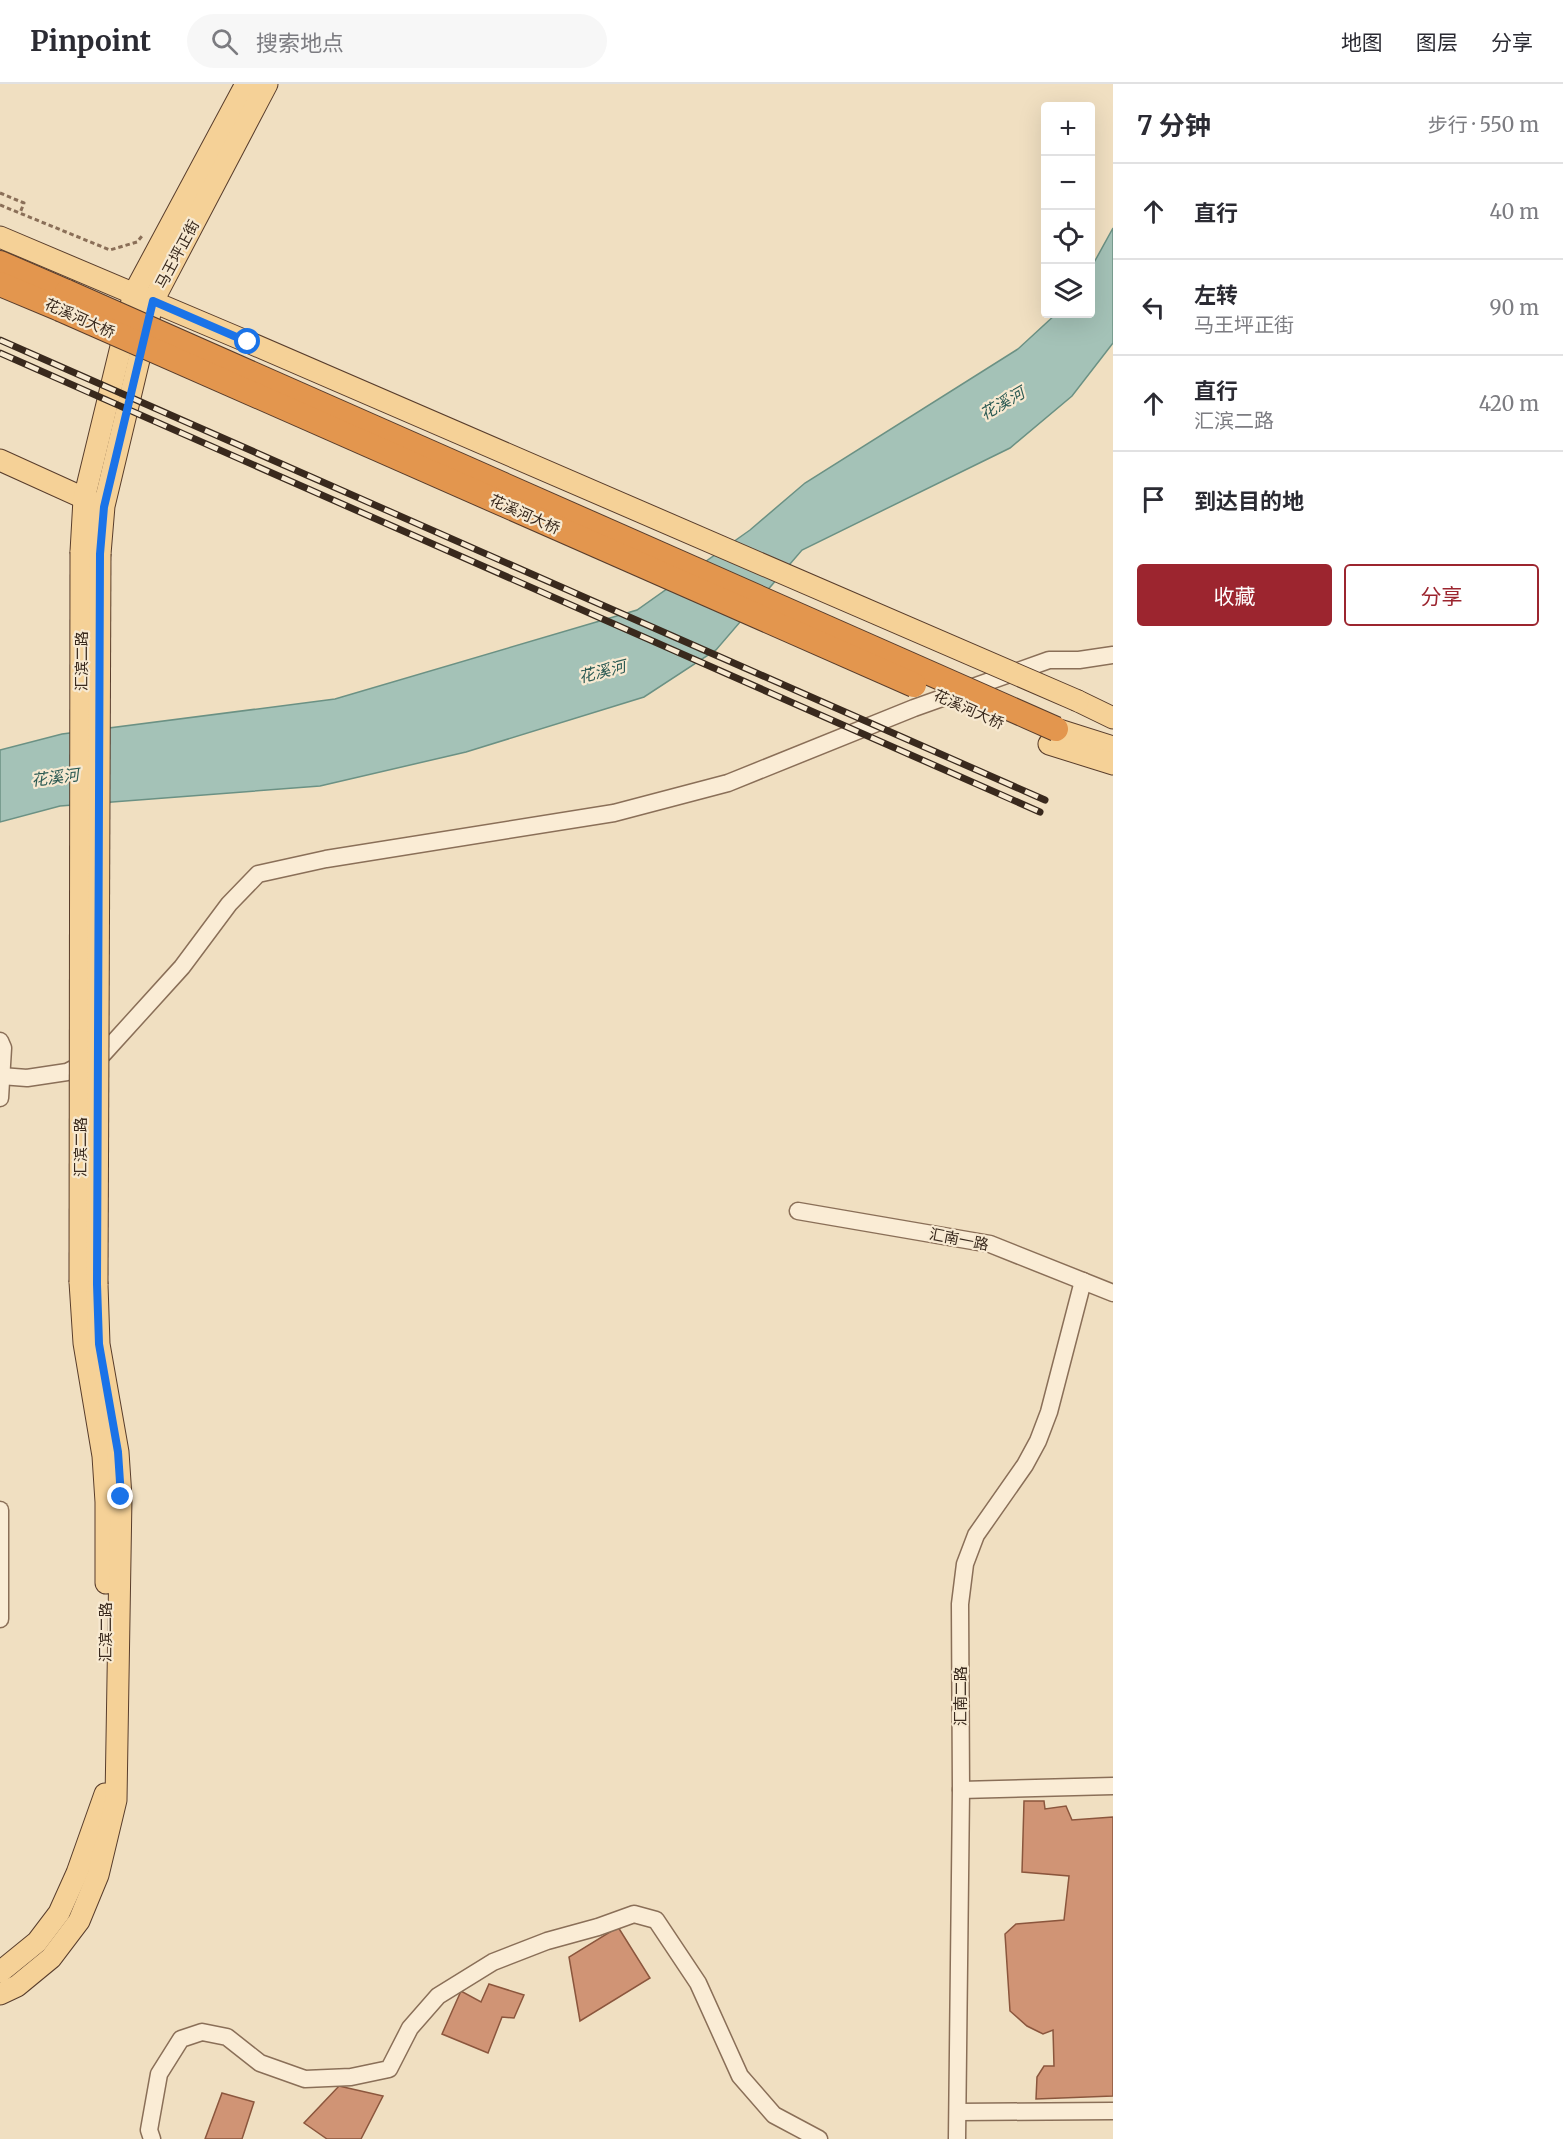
<!DOCTYPE html>
<html lang="zh">
<head>
<meta charset="utf-8">
<style>
  body { margin:0; font-family:Merriweather,"Noto Sans SC",serif; background:#f7f7f7; color:#2b2b33 }
  .controls { position:absolute; right:18px; top:18px; display:grid; overflow:hidden; border-radius:6px; box-shadow:0 6px 24px #0002 }
  .controls button { width:54px; height:54px; display:grid; place-items:center; padding:0; border:0; border-bottom:2px solid #e1e1e2; background:#fff; color:#2b2b33; font:30px sans-serif }
  .stop { position:absolute; width:18px; height:18px; margin:-14px; border:4px solid #1a73e8; border-radius:50%; background:#fff }
  .stop.end { background:#1a73e8; border-color:#fff; box-shadow:0 2px 6px #0008 }
  .list { margin:0; padding:0; list-style:none }
  h2 { display:flex; justify-content:space-between; align-items:center; height:78px; margin:0; padding:0 24px; font-size:26px }
  h2 small { font-size:20px; font-weight:400; color:#7c7c81 }
  .list li { display:grid; grid-template-columns:39px 1fr auto; gap:18px; align-items:center; box-sizing:border-box; height:96px; padding:0 24px; border-top:2px solid #e1e1e2 }
  .list b { display:block; font-size:22px; white-space:nowrap }
  .list p { margin:0; font-size:20px; white-space:nowrap; color:#7c7c81 }
  .list em { font-size:20px; font-style:normal; color:#7c7c81 }
  .actions { display:flex; gap:12px; padding:18px 24px }
  .actions a { flex:1; padding:14px 0; border:2px solid #9c252f; border-radius:6px; text-align:center; font-size:21px; color:#9c252f }
  .actions .main { background:#9c252f; color:#fff }
  .icon { flex:none; width:33px; height:33px; fill:none; stroke:currentColor; stroke-width:2; stroke-linecap:round; stroke-linejoin:round }
  .map { position:relative; flex:none; width:1113px; height:2055px; overflow:hidden }
  header { display:flex; align-items:center; gap:36px; box-sizing:border-box; height:84px; padding:0 30px; background:#fff; border-bottom:2px solid #e1e1e2 }
  header strong { font-size:28px }
  nav { display:flex; gap:33px; margin-inline-start:auto; font-size:21px }
  .search { width:420px; height:54px; background:#f7f7f7; display:flex; align-items:center; gap:15px; box-sizing:border-box; padding:0 21px; border-radius:33px; color:#7c7c81; font-size:22px }
  main { display:flex }
  aside { flex:1; background:#fff }
  .map>svg:first-child { display:block }
  .water { fill:#a4c2b7; stroke:#6b9184; stroke-width:1.5 }
  .building { fill:#d09475; stroke:#8b563d; stroke-width:1.5 }
  .lines { fill:none; stroke-linecap:round; stroke-linejoin:round }
  .minor-casing { stroke:#8a6f58; stroke-width:19 }
  .major-casing { stroke:#583d2c; stroke-width:23 }
  .highway-casing { stroke:#583d2c; stroke-width:26 }
  .path { stroke:#8a6f58; stroke-width:3; stroke-dasharray:4.5 3; stroke-linecap:butt }
  .minor { stroke:#faecd5; stroke-width:16 }
  .major { stroke:#f5d197; stroke-width:21 }
  .highway { stroke:#e3964e; stroke-width:24 }
  .rail-casing { stroke:#39291d; stroke-width:7 }
  .rail { stroke:#f7e9d1; stroke-width:4.5; stroke-dasharray:14; stroke-linecap:butt }
  .major-bridge-casing { stroke:#583d2c; stroke-width:23; stroke-linecap:butt }
  .highway-bridge-casing { stroke:#583d2c; stroke-width:26; stroke-linecap:butt }
  .major-bridge { stroke:#f5d197; stroke-width:21 }
  .highway-bridge { stroke:#e3964e; stroke-width:24 }
  .route { stroke:#1a73e8; stroke-width:8 }
  .labels { text-anchor:middle; dominant-baseline:central; stroke-width:4.5; stroke-linejoin:round; paint-order:stroke }
  .street-label { font-size:15px; fill:#39291d; stroke:#f7e9d1 }
  .water-label { font-size:16px; font-style:italic; fill:#2b5a53; stroke:#f7e9d1 }
</style>
</head>
<body>
<header>
<strong>Pinpoint</strong>
<div class="search"><svg class="icon" aria-label="search" viewBox="0 0 24 24"><circle cx="10" cy="10" r="6"/><path d="M15 15l6 6"/></svg>搜索地点</div>
<nav><a>地图</a><a>图层</a><a>分享</a></nav>
</header>
<main>
<div class="map">
<svg width="1113" height="2055" viewBox="0 0 1113 2055">
  <rect width="100%" height="100%" fill="#f0dfc1"/>
  <polygon class="water" points="1113,144 1113,259 1072,312 1010,364 802,466 716,566 644,613 466,668 320,702 60,722 0,738 0,666 62,650 335,615 637,526 750,446 805,399 1018,265 1056,230 1090,230 1091,184"/>
  <g class="building">
    <polygon points="1024,1717 1044,1717 1045,1725 1066,1722 1072,1736 1113,1733 1113,2012 1036,2015 1037,1993 1044,1982 1054,1982 1053,1946 1043,1950 1027,1942 1010,1927 1005,1850 1016,1840 1064,1836 1069,1792 1022,1788"/>
    <polygon points="618,1843 650,1894 580,1937 569,1873"/>
    <polygon points="489,1900 524,1911 514,1934 502,1933 488,1969 442,1950 461,1907 481,1918"/>
    <polygon points="339,2002 383,2012 361,2055 327,2055 304,2039"/>
    <polygon points="222,2009 254,2018 242,2055 205,2055"/>
  </g>
  <g class="lines">
    <g class="minor-casing">
      <g id="minor">
        <polyline points="0,957 3,964 0,1014"/>
        <polyline points="1,992 27,994 67,988 104,969 182,883 229,820 258,790 326,775 614,729 728,699 914,624 1049,576 1079,576 1113,571"/>
        <polyline points="798,1127 990,1160 1113,1209"/>
        <polyline points="0,1426 0,1535"/>
        <polyline points="961,1706 1113,1702"/>
        <polyline points="958,2028 1113,2027"/>
        <polyline points="152,2055 149,2046 159,1990 181,1955 202,1948 227,1953 260,1979 305,1995 351,1993 389,1985 410,1944 438,1912 493,1878 547,1857 598,1843 634,1830 656,1836 698,1899 740,1992 774,2031 819,2055"/>
        <polyline points="957,2055 961,1706 960,1520 965,1480 976,1451 1025,1381 1038,1357 1049,1328 1083,1197"/>
      </g>
    </g>
    <g class="major-casing">
      <g id="major">
        <polyline points="0,153 248,258"/>
        <polyline points="0,376 97,420"/>
        <polyline points="81,468 84,415 134,209 246,0"/>
        <polyline points="100,470 104,422 153,217 267,0"/>
        <polyline points="1078,617 1113,634"/>
        <polyline points="1056,645 1113,663"/>
        <polyline points="1049,660 1113,680"/>
        <polyline points="80,1198 84,1259 103,1372 106,1418 106,1499"/>
        <polyline points="0,1888 37,1858 59,1829 77,1789 105,1710"/>
        <polyline points="0,1910 17,1902 51,1874 79,1837 98,1791 116,1716 121,1413 118,1368 99,1260 97,1200"/>
      </g>
    </g>
    <g class="highway-casing">
      <g id="highway">
        <polyline points="0,179 67,208"/>
        <polyline points="0,200 60,225"/>
      </g>
    </g>
    <g class="path">
      <polyline points="0,109 24,119 20,129"/>
      <polyline points="0,121 110,166 137,158 142,152"/>
    </g>
    <use href="#minor" class="minor"/>
    <use href="#major" class="major"/>
    <use href="#highway" class="highway"/>
    <g class="rail-casing">
      <g id="rail">
        <polyline points="0,256 1045,716"/>
        <polyline points="0,269 1040,728"/>
      </g>
    </g>
    <use href="#rail" class="rail"/>
    <g class="major-bridge-casing">
      <g id="major-bridge">
        <polyline points="248,258 1078,617"/>
        <polyline points="80,1198 81,468"/>
        <polyline points="97,1200 100,470"/>
      </g>
    </g>
    <g class="highway-bridge-casing">
      <g id="highway-bridge">
        <polyline points="67,208 1056,645"/>
        <polyline points="60,225 914,601"/>
      </g>
    </g>
    <use href="#major-bridge" class="major-bridge"/>
    <use href="#highway-bridge" class="highway-bridge"/>
  </g>
  <g class="lines">
    <polyline class="route" points="121,1413 118,1368 99,1260 97,1200 100,470 104,423 153,217 248,258"/>
  </g>
  <g class="labels">
    <g class="street-label">
      <text transform="translate(177 170) rotate(-62)">马王坪正街</text>
      <text transform="translate(80 234) rotate(24)">花溪河大桥</text>
      <text transform="translate(525 430) rotate(24)">花溪河大桥</text>
      <text transform="translate(81 577) rotate(-90)">汇滨二路</text>
      <text transform="translate(969 625) rotate(24)">花溪河大桥</text>
      <text transform="translate(80 1063) rotate(-90)">汇滨二路</text>
      <text transform="translate(959 1155) rotate(11)">汇南一路</text>
      <text transform="translate(105 1548) rotate(-90)">汇滨二路</text>
      <text transform="translate(960 1612) rotate(-90)">汇南二路</text>
    </g>
    <g class="water-label">
      <text transform="translate(1002 319) rotate(-30)">花溪河</text>
      <text transform="translate(602 587) rotate(-14)">花溪河</text>
      <text transform="translate(55 693) rotate(-7)">花溪河</text>
    </g>
  </g>
</svg>
<div class="controls">
<button>+</button>
<button>−</button>
<button><svg class="icon" aria-label="locate" viewBox="0 0 24 24"><circle cx="12" cy="12" r="6"/><path d="M12 2v4M12 18v4M2 12h4M18 12h4"/></svg></button>
<button><svg class="icon" aria-label="layers" viewBox="0 0 24 24"><path d="M12 4l9 5-9 5-9-5zM3 14l9 5 9-5"/></svg></button>
</div>
<div class="stop" style="left:248px;top:258px"></div>
<div class="stop end" style="left:121px;top:1413px"></div>
</div>
<aside>
<h2>7 分钟<small>步行 · 550 m</small></h2>
<ul class="list">
<li><svg class="icon" aria-label="ahead" viewBox="0 0 24 24"><path d="M12 20V5M6 11l6-6 6 6"/></svg><div><b>直行</b></div><em>40 m</em></li>
<li><svg class="icon" aria-label="left" viewBox="0 0 24 24"><path d="M17 20v-9H6M10 6l-5 5 5 5"/></svg><div><b>左转</b><p>马王坪正街</p></div><em>90 m</em></li>
<li><svg class="icon" aria-label="ahead" viewBox="0 0 24 24"><path d="M12 20V5M6 11l6-6 6 6"/></svg><div><b>直行</b><p>汇滨二路</p></div><em>420 m</em></li>
<li><svg class="icon" aria-label="arrive" viewBox="0 0 24 24"><path d="M6 21V4h12l-3 4 3 4H6"/></svg><div><b>到达目的地</b></div></li>
</ul>
<div class="actions"><a class="main">收藏</a><a>分享</a></div>
</aside>
</main>
</body>
</html>
